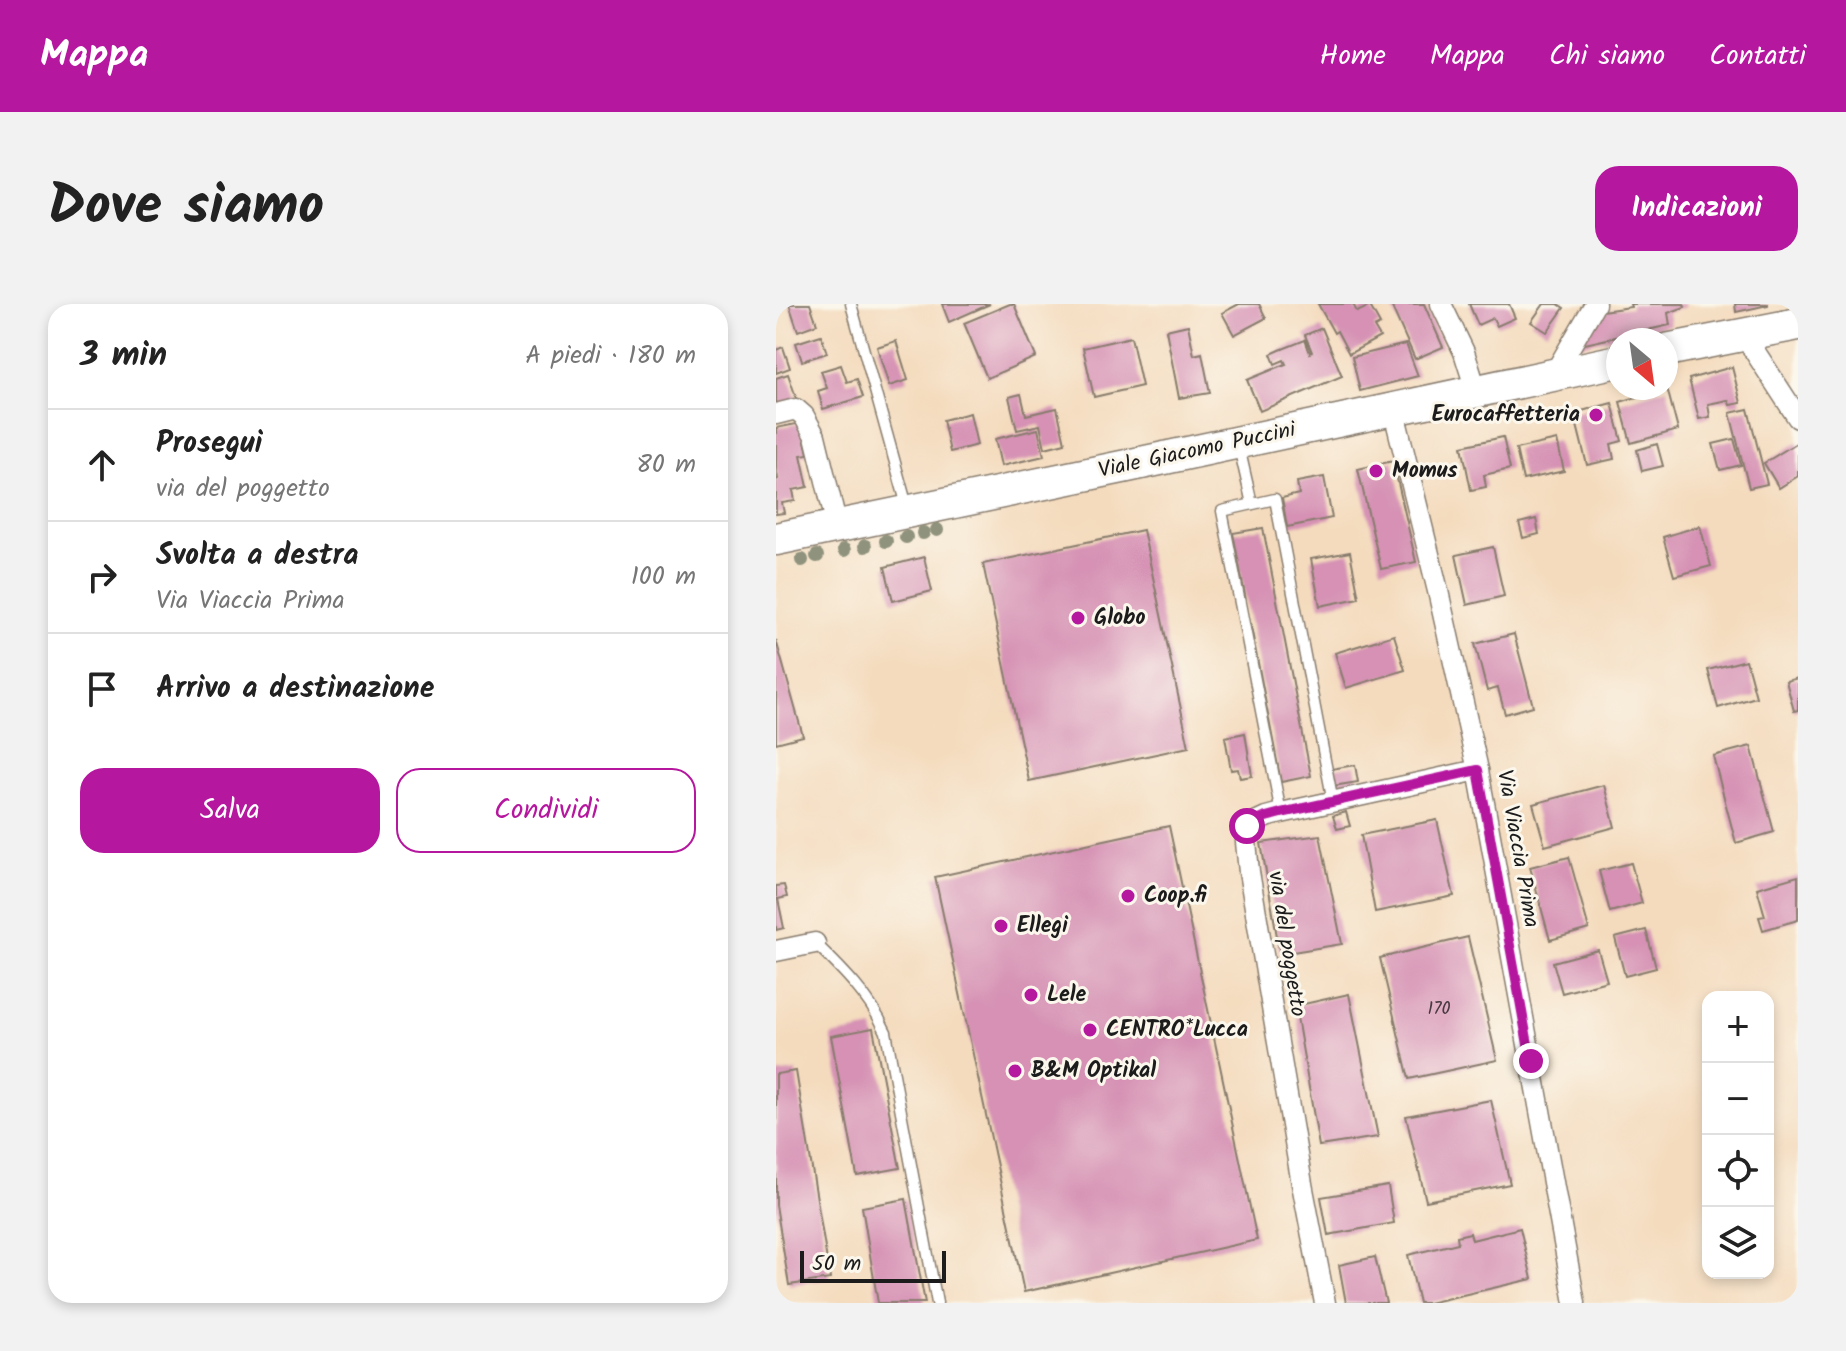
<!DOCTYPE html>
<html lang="it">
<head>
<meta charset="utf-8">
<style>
  body { margin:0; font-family:Kalam,sans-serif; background:#f2f2f2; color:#222 }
  .controls { position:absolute; right:24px; bottom:24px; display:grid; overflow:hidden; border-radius:16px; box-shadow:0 4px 12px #0003 }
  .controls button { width:72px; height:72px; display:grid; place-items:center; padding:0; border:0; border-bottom:2px solid #e0e0e0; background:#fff; color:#222; font:40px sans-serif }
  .compass { position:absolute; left:830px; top:24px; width:72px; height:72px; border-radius:50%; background:#fff; box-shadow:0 4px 12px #0003; rotate:151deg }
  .scale { position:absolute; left:24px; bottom:20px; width:146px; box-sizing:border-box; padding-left:8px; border:4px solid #1c1c1c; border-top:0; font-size:22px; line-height:28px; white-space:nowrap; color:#1c1c1c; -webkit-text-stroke:6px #fbf7ec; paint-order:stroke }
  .stop { position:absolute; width:24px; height:24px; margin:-18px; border:6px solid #b5179e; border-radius:50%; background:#fff }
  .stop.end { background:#b5179e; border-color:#fff; box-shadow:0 2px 8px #0008 }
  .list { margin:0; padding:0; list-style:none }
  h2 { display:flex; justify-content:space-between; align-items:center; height:104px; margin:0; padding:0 32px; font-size:34px }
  h2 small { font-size:26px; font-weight:400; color:#767676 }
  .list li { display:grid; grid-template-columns:52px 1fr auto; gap:24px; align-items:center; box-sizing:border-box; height:112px; padding:0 32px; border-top:2px solid #e0e0e0 }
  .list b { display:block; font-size:30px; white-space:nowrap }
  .list p { margin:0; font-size:26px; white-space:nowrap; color:#767676 }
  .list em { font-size:26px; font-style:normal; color:#767676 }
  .actions { display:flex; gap:16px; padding:24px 32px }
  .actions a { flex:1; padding:18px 0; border:2px solid #b5179e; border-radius:24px; text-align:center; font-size:28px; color:#b5179e }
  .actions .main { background:#b5179e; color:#fff }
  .icon { flex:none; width:44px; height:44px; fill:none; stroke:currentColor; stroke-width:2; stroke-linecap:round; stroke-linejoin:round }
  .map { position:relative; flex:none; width:1022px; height:999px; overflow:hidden; border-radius:24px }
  header { display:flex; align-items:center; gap:48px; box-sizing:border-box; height:112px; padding:0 40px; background:#b5179e; color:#fff }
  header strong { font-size:38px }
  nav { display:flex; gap:44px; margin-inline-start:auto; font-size:28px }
  .intro { display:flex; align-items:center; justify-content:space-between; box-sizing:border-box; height:192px; padding:0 48px }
  h1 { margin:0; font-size:56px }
  .button { padding:20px 36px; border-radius:24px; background:#b5179e; color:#fff; font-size:28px; font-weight:700 }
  main { display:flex; gap:48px; padding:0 48px }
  aside { flex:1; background:#fff; border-radius:24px; box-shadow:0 4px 12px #0003 }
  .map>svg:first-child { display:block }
  .building { fill:#d691b4 }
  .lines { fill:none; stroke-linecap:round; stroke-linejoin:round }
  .service-casing { stroke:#887c6d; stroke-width:13 }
  .minor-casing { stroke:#887c6d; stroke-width:23 }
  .primary-casing { stroke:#887c6d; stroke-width:35 }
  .service { stroke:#fff; stroke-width:10 }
  .minor { stroke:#fff; stroke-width:20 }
  .primary { stroke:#fff; stroke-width:32 }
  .tree { fill:#8f927b }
  .route { stroke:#b5179e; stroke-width:10 }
  .poi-dot { fill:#b5179e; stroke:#fbf7ec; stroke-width:3 }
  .labels { text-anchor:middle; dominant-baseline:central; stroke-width:6; stroke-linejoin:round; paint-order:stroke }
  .number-label { font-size:18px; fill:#4a3942 }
  .poi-label { font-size:22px; font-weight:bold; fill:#1c1c1c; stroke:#fbf7ec; text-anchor:start }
  .street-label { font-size:22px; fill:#1c1c1c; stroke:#fbf7ec }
</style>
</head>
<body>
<header>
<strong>Mappa</strong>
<nav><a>Home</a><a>Mappa</a><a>Chi siamo</a><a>Contatti</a></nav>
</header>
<div class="intro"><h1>Dove siamo</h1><a class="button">Indicazioni</a></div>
<main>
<aside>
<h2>3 min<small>A piedi · 180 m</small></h2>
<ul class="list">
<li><svg class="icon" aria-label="ahead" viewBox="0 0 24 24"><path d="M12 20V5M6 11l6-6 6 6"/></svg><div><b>Prosegui</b><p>via del poggetto</p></div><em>80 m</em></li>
<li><svg class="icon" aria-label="right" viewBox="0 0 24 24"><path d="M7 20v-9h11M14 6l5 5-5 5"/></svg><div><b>Svolta a destra</b><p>Via Viaccia Prima</p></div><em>100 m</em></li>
<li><svg class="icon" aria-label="arrive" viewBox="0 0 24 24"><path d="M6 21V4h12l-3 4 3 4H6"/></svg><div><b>Arrivo a destinazione</b></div></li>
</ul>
<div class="actions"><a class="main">Salva</a><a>Condividi</a></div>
</aside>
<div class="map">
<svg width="1022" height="999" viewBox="0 0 1022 999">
  <rect width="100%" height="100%" fill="#fbf7ec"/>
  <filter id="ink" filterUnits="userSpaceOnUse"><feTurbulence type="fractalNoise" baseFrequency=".0125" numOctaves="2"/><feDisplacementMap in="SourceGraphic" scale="16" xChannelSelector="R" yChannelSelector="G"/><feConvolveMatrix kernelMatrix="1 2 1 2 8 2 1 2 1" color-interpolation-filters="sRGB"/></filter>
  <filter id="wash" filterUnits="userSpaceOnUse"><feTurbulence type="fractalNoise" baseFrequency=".006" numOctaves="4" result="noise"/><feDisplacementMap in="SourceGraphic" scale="32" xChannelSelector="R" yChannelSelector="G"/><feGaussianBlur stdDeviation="1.8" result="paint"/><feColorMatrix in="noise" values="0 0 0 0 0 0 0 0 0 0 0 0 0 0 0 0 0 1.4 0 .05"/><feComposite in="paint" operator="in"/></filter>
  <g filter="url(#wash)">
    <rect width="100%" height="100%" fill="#f4dbbe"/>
    <g id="blocks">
      <g class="building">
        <polygon points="13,0 34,0 41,20 22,27"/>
        <polygon points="166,0 214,0 173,18"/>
        <polygon points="234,0 238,0 260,53 211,74 188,19"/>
        <polygon points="463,0 483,0 490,14 458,31 446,9"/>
        <polygon points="542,0 577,0 581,8 594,2 604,20 598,23 604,33 573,50 561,27 558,29"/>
        <polygon points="619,0 648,0 667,43 639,55 615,1"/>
        <polygon points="693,0 733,0 739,14 721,22 717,14 702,21"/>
        <polygon points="768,0 782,0 788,4 771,28 755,18"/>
        <polygon points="854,0 908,0 909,3 892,9 894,21 800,42 819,8 855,3"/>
        <polygon points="959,0 992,0 992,1 960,8"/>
        <polygon points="412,21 418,51 426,49 434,89 403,94 390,26"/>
        <polygon points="546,24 566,72 484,107 471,76 510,60 508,56 499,60 495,50 504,46 529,36 534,49 536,48 529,31"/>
        <polygon points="45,31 51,49 26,57 20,39"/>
        <polygon points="355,33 366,82 318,93 307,44"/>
        <polygon points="120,37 132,76 113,82 101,43"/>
        <polygon points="630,40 642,72 584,87 576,53"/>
        <polygon points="7,43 14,64 0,69 0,46"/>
        <polygon points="65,61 71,78 81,75 87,93 47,105 42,87 51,84 45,67"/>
        <polygon points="956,63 965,99 954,101 952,96 932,100 934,113 923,115 913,75"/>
        <polygon points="12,70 21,96 0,103 0,74"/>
        <polygon points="891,84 902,126 855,139 844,98"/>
        <polygon points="245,90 250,111 281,104 289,139 269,144 264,121 241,126 233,93"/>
        <polygon points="836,99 846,137 835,140 838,155 811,161 798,109"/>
        <polygon points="972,105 991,180 973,184 954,109"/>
        <polygon points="194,109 201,141 174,148 167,116"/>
        <polygon points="25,119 32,150 25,151 32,183 17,186 19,197 6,199 8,209 0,210 0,176 2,175 0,162 0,124"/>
        <polygon points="262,125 268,152 225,162 219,135"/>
        <polygon points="727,133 734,165 708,171 710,183 695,186 686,142"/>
        <polygon points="958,135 965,161 944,166 937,140"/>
        <polygon points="781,136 788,167 747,176 740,145"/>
        <polygon points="1022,138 1022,172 1003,184 988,159"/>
        <polygon points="881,140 887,162 866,167 861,146"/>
        <polygon points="617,157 640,258 605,265 582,165"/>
        <polygon points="548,173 556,214 511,223 506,194 523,190 521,178"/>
        <polygon points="760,215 763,230 747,234 743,219"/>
        <polygon points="924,222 935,262 898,272 887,233"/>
        <polygon points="487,224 535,472 505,478 457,229"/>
        <polygon points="367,226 413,443 253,477 207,260"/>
        <polygon points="717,243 728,292 691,301 680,251"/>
        <polygon points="574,248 583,294 544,302 535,255"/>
        <polygon points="148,253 156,287 117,297 109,263"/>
        <polygon points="738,330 757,402 729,410 722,384 711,387 699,340"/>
        <polygon points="618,331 629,366 570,384 559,349"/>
        <polygon points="0,336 27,432 0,439"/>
        <polygon points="970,356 980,393 942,404 932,366"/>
        <polygon points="1022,374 1022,406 1018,407 1010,377"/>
        <polygon points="469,429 476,472 464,474 462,465 455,466 449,433"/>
        <polygon points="975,442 998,528 960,539 937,452"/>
        <polygon points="579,461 582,478 557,482 555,465"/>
        <polygon points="828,481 839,523 769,542 757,500"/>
        <polygon points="570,508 574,522 561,525 557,512"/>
        <polygon points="661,516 678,592 599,608 585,531"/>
        <polygon points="393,522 481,936 248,988 159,573"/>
        <polygon points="544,531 566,640 504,650 485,539"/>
        <polygon points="793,553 813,625 774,636 754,563"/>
        <polygon points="855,559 866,599 834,608 823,567"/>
        <polygon points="1022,572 1022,616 987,626 983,613 989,612 981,584"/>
        <polygon points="8,581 11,593 2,595 8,624 0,626 0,582"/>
        <polygon points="870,626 880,664 849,672 839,634"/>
        <polygon points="692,633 721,756 633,775 604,654"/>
        <polygon points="822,646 831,677 786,689 777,658"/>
        <polygon points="573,690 602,833 543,842 519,702"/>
        <polygon points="97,724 124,864 81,872 55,732"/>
        <polygon points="20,767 54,975 13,981 0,901 0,770"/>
        <polygon points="715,796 734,880 650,897 630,812"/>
        <polygon points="612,882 618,919 552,931 545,893"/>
        <polygon points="130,895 149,999 102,999 86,903"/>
        <polygon points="744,924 756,975 652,999 643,999 632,951 682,939 681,932 694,929 696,936"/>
        <polygon points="599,953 610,999 570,999 563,961"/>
      </g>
    </g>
  </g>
  <g filter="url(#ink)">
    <use href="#blocks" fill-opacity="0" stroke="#887c6d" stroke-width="2"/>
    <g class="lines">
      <g class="service-casing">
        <g id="service">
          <polyline points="75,0 131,202"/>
          <polyline points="463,143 476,200"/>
          <polyline points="505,509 446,207 499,195 557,498"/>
          <path d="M 39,639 C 67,666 94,693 110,728 L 161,999"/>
        </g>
      </g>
      <g class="minor-casing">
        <g id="minor">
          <polyline points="665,0 688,48 700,86"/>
          <polyline points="968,31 1022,114"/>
          <polyline points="778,70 819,0"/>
          <polyline points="617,104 662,287 702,466 799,999"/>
          <polyline points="0,110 20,105 28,112 39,132 61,222"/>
          <polyline points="0,647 39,639"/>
          <polyline points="549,999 526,880 473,568 470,538 471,522 490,513 505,509 702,466"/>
        </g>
      </g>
      <g class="primary-casing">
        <g id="primary">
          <polyline points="890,46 1022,20"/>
          <polyline points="0,235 351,162 842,57"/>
        </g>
      </g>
      <use href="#service" class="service"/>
      <use href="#minor" class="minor"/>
      <use href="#primary" class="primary"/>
    </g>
    <g class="tree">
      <circle cx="161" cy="226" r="7"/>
      <circle cx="147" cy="229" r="7"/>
      <circle cx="130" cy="233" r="7"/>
      <circle cx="110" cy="237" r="7"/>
      <circle cx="89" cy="242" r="7"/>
      <circle cx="68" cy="246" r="7"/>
      <circle cx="41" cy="252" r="7"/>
      <circle cx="26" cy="256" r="7"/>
    </g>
  </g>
  <g class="lines" filter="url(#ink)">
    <polyline class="route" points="471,522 490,513 505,509 702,466 755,757"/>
  </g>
  <g class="poi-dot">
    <circle cx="820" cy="111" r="8"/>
    <circle cx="600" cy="167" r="8"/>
    <circle cx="302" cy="314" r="8"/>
    <circle cx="352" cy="592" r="8"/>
    <circle cx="225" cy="622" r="8"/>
    <circle cx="255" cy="691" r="8"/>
    <circle cx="314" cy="726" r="8"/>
    <circle cx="239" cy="767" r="8"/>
  </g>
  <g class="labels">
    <g class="number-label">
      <text x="663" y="705">170</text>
    </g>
    <g class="poi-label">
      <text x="804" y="111" text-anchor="end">Eurocaffetteria</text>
      <text x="616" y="167">Momus</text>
      <text x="318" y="314">Globo</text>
      <text x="368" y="592">Coop.fi</text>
      <text x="241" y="622">Ellegi</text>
      <text x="271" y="691">Lele</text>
      <text x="330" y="726">CENTRO*Lucca</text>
      <text x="255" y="767">B&amp;M Optikal</text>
    </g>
    <g class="street-label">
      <text transform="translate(421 147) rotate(-12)">Viale Giacomo Puccini</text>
      <text transform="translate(741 545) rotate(80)">Via Viaccia Prima</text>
      <text transform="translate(510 640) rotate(81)">via del poggetto</text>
    </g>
  </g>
</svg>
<div class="controls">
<button>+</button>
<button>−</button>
<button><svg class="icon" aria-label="locate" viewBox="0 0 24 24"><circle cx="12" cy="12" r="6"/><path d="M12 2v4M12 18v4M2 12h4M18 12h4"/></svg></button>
<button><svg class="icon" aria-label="layers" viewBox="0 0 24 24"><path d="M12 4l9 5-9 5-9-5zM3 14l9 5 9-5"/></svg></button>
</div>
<svg class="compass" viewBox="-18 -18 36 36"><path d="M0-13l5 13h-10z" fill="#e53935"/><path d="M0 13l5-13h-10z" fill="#767676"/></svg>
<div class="scale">50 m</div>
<div class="stop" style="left:471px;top:522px"></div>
<div class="stop end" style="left:755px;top:757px"></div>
</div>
</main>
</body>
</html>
